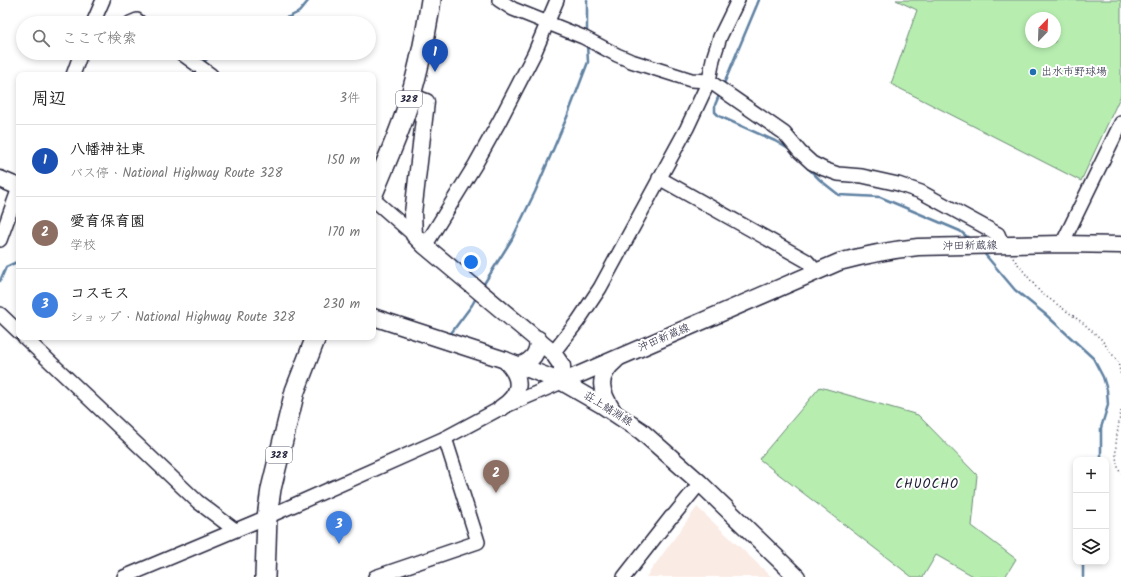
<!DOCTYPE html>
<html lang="ja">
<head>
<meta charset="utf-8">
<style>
  body { margin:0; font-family:Kalam,"Klee One",sans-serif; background:#f6f6f6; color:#222 }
  .controls { position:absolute; right:12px; bottom:12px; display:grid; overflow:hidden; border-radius:8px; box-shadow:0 2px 6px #0003 }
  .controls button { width:36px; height:36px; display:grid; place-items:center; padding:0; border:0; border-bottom:1px solid #e0e0e0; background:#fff; color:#222; font:20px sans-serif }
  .compass { position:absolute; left:1025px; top:12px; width:36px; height:36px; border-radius:50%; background:#fff; box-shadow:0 2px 6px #0003; rotate:23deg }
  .you { position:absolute; left:471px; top:262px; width:14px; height:14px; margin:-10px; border:3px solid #fff; border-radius:50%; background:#1a73e8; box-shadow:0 0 0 6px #1a73e833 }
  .badge { display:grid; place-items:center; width:26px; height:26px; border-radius:50%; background:#d93025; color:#fff; font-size:13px; font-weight:700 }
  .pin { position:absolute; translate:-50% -33px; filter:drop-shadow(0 1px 2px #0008) }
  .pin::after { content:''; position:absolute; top:21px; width:14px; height:12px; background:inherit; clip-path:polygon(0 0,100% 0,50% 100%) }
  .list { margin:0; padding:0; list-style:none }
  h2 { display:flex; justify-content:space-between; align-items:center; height:52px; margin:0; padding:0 16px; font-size:17px }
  h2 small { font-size:13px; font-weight:400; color:#767676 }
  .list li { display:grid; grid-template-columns:26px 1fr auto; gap:12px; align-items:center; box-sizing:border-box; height:72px; padding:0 16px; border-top:1px solid #e0e0e0 }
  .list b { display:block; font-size:15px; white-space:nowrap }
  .list p { margin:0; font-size:13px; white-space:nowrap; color:#767676 }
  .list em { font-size:13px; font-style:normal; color:#767676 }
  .icon { flex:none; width:22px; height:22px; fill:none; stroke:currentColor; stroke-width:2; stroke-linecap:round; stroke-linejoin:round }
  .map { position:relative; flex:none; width:1121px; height:577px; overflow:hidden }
  .search { position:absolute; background:#fff; box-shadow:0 2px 6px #0003; left:16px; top:16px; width:360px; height:44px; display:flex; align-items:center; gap:10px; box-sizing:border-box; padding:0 14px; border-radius:22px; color:#767676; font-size:15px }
  .panel { position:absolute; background:#fff; box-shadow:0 2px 6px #0003; left:16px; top:72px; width:360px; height:268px; border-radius:8px }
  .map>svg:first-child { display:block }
  .built { fill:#fbebe5 }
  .green { fill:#b7eeb0; stroke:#6c8876; fill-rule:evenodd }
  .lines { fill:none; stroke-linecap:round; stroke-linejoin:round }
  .stream { stroke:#5e81a2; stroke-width:2.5 }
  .minor-casing { stroke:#22223b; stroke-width:16 }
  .major-casing { stroke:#22223b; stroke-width:19 }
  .highway-casing { stroke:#22223b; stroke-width:22 }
  .path { stroke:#22223b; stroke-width:1.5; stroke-dasharray:1 3; stroke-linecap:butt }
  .minor { stroke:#fff; stroke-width:13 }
  .major { stroke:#fff; stroke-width:16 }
  .highway { stroke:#fff; stroke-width:19 }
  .poi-dot { fill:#1f6fb2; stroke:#fff; stroke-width:1.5 }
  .labels { text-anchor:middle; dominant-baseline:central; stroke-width:4; stroke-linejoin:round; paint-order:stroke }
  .shield { fill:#fff; stroke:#646476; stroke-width:1 }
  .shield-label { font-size:10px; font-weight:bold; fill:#22223b }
  .poi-label { font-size:11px; fill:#22223b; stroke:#fff; text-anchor:start }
  .street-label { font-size:11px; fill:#22223b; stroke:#fff }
  .quarter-label { font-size:13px; letter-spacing:1px; fill:#22223b; stroke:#fff }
</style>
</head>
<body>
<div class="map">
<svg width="1121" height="577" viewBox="0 0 1121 577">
  <rect width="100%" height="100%" fill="#fff"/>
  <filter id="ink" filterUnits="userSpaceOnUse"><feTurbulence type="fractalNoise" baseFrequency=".025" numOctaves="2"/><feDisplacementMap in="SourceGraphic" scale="8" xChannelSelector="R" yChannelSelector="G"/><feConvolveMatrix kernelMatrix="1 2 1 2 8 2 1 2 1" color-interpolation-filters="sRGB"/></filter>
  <g filter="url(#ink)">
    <polygon class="built" points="697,507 772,577 646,577"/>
    <g class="green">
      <path d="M 896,0 L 1121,0 L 1121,95 L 1081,181 L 891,84 L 917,10 ZM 1031,18 L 1055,18 L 1055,42 L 1031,42 Z"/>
      <polygon points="820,387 918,415 977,475 972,526 1016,559 1005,577 975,577 936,555 923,577 912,577 759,459"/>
    </g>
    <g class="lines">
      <g class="stream">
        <polyline points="587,0 587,35"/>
        <polyline points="266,23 289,17 299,12 309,0"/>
        <polyline points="202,64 213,53"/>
        <polyline points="193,75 198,69"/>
        <polyline points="723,86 759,0"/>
        <polyline points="720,93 715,105 715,112 719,116 775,141 792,151"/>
        <polyline points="808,168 820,180 839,195 880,197 960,231 971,240"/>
        <polyline points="983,252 1015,290 1045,314 1093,358 1103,377 1107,390 1108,405 1101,428 1101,460"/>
        <polyline points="0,281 6,267 19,261"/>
        <polyline points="482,287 512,239 535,192 567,117 588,62 587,44"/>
        <polyline points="449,336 472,305 477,296"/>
        <polyline points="1083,577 1083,562"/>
      </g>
      <g class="minor-casing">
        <g id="minor">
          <polyline points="499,0 513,9 583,37 617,55 631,61 691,80 709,81 784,133 800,152 812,163 824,169 838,174 862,176 898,184 921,192 998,234 1003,246"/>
          <polyline points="93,23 103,0"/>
          <polyline points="130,23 137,20 140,23"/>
          <polyline points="181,53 211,75"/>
          <polyline points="73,75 81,53"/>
          <polyline points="659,178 807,261 817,272"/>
          <polyline points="373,199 414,235"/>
          <polyline points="0,240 19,188"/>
          <polyline points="1062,244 1121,123"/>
          <polyline points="425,246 475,165 500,120 534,54 557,0"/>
          <polyline points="0,314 19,332"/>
          <polyline points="24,337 198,502 235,530"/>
          <polyline points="553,353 578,321 600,288 687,128 709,81 713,59 720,37 738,0"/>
          <polyline points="124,577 267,517 445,438 501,408 562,382"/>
          <polyline points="375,577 478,542 445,438"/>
          <polyline points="624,577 671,517 673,516 700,483"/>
        </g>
      </g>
      <g class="major-casing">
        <g id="major">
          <path d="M 410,96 L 426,102 L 413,213 L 414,235 L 425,246 L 553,353 L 562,366 L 562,382 L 839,262 C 865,255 891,250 918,247 L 1062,244 L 1121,245"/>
          <polyline points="0,179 19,187"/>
          <polyline points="373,317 505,360 562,382 602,405 641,431 700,483 797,577"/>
          <path d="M 519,366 C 533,360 538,354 538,339"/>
          <path d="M 501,408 C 522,394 523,378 505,360"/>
          <path d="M 613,411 C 600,391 596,377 616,360"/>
        </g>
      </g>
      <g class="highway-casing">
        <g id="highway">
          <path d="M 373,194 C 383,169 395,143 404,117 C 417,79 425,40 431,0"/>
          <polyline points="265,577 267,517 271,489 295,391 316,337"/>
        </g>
      </g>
      <g class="path">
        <polyline points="1013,258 1040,292 1083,323 1101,339 1118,362 1121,376"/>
        <path d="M 1121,411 C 1118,430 1111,456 1121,474"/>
      </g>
      <use href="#minor" class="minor"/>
      <use href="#major" class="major"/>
      <use href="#highway" class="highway"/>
    </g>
  </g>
  <circle class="poi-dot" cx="1033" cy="72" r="4"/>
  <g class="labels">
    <g class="shield">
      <rect x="396" y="91" width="26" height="16" rx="3"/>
      <rect x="266" y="447" width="26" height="16" rx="3"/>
    </g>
    <g class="shield-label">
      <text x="409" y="99">328</text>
      <text x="279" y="455">328</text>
    </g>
    <g class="poi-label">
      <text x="1041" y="72">出水市野球場</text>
    </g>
    <g class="street-label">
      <text transform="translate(970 246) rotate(-1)">沖田新蔵線</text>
      <text transform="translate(664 338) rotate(-23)">沖田新蔵線</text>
      <text transform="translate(608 409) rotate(32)">荘上鯖淵線</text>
    </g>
    <g class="quarter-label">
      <text x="927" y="484">CHUOCHO</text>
    </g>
  </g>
</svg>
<div class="controls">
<button>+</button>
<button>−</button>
<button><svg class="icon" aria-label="layers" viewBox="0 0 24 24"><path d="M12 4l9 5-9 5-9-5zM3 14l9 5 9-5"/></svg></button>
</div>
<svg class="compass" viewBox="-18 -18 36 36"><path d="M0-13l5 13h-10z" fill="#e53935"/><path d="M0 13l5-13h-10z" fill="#767676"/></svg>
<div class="you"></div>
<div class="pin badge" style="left:435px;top:72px;background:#1a4fb4">1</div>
<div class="pin badge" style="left:496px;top:493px;background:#8d6e63">2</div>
<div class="pin badge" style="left:339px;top:544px;background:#3f7fe0">3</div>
<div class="search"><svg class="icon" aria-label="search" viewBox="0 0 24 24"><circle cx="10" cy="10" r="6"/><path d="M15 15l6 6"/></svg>ここで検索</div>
<section class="panel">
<h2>周辺<small>3件</small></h2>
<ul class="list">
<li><span class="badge" style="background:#1a4fb4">1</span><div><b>八幡神社東</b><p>バス停 · National Highway Route 328</p></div><em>150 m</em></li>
<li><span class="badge" style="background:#8d6e63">2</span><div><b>愛育保育園</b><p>学校</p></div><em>170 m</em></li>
<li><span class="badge" style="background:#3f7fe0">3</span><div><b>コスモス</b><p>ショップ · National Highway Route 328</p></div><em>230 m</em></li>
</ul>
</section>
</div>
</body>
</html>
